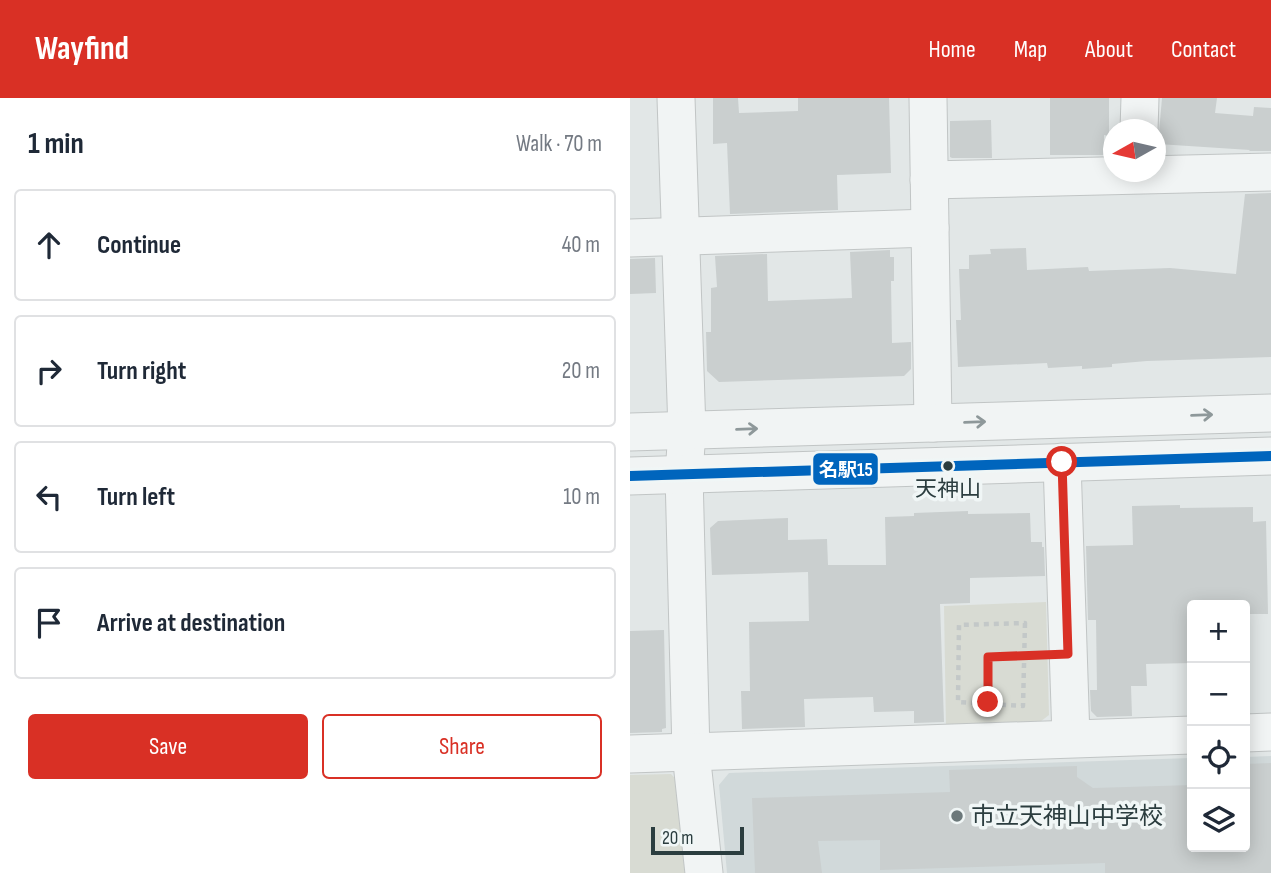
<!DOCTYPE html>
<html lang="en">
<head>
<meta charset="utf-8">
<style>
  body { margin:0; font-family:"Sofia Sans Condensed","Noto Sans JP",sans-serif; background:#f6f6f7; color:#1f2937 }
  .controls { position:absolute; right:21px; bottom:21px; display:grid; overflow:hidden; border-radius:7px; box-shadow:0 4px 18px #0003 }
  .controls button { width:63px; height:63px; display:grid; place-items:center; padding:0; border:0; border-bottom:2px solid #e0e1e3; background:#fff; color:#1f2937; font:35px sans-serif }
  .compass { position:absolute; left:473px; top:21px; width:63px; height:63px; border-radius:50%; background:#fff; box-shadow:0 4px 18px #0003; rotate:262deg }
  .scale { position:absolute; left:21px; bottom:18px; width:93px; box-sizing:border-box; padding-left:7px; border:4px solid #2b3d3f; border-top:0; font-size:19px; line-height:24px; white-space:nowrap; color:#2b3d3f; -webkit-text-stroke:5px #f0f6f6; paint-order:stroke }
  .stop { position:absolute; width:21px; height:21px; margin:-16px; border:5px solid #d93025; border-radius:50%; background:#fff }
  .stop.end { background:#d93025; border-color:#fff; box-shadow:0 2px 7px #0008 }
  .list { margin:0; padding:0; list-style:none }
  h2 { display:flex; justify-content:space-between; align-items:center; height:91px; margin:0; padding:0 28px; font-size:30px }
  h2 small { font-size:23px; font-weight:400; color:#747a83 }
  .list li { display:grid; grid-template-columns:46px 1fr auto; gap:21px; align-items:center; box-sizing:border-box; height:112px; margin:0 14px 14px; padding:0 14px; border:2px solid #e0e1e3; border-radius:7px }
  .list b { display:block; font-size:26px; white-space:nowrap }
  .list em { font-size:23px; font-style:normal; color:#747a83 }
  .actions { display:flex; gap:14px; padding:21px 28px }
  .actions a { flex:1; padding:16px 0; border:2px solid #d93025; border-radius:7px; text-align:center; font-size:24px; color:#d93025 }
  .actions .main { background:#d93025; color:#fff }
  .icon { flex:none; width:38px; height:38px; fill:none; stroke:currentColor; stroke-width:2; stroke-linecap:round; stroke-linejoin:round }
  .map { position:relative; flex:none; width:641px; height:775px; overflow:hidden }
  header { display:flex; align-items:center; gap:42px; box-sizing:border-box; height:98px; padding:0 35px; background:#d93025; color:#fff }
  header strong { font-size:33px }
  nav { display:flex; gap:38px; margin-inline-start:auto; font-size:24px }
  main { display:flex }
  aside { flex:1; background:#fff }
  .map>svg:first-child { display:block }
  .built { fill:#d1d9da }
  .green { fill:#d8dbd3 }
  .building { fill:#cacfcf }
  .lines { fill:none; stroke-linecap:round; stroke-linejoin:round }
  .minor-casing { stroke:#c1c5c5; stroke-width:39 }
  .path { stroke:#c3c8c8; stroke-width:4.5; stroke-dasharray:5 5; stroke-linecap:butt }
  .minor { stroke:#f1f4f4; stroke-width:37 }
  .bus-1-casing { stroke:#f0f6f6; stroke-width:16 }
  .bus-1 { stroke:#0065bd; stroke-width:10 }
  .oneway { stroke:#8e989a }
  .route { stroke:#d93025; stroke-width:9 }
  .bus-dot { fill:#2b3d3f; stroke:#f0f6f6; stroke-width:2.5 }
  .poi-dot { fill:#6b787a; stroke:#f0f6f6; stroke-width:2.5 }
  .labels { text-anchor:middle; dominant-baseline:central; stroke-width:7; stroke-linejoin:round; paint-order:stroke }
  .bus-label { font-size:22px; fill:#2b3d3f; stroke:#f0f6f6 }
  .poi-label { font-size:24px; fill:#2b3d3f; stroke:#f0f6f6; text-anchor:start }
  .line-badge { stroke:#f0f6f6; stroke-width:2.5 }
  .badge-label { font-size:19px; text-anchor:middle; font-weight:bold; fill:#fff }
</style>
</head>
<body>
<header>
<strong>Wayfind</strong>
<nav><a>Home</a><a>Map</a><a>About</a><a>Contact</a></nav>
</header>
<main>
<aside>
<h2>1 min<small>Walk · 70 m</small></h2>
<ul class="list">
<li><svg class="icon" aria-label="ahead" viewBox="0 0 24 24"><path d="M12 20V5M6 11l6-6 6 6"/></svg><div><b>Continue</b></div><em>40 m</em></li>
<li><svg class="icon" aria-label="right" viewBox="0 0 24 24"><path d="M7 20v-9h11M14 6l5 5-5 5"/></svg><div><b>Turn right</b></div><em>20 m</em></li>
<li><svg class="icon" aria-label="left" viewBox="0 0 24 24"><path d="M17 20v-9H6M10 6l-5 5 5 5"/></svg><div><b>Turn left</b></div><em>10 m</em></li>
<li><svg class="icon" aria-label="arrive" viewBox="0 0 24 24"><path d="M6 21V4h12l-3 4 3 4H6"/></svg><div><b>Arrive at destination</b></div></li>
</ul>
<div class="actions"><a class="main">Save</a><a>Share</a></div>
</aside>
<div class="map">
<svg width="641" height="775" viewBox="0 0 641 775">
  <rect width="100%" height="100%" fill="#e2e7e7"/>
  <polygon class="built" points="641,658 641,775 97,775 89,687 99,675 562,660 562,749 615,749 615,659"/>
  <g class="green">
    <polygon points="416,504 419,617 406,627 316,631 314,508"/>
    <polygon points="41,676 51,687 60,775 0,775 0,677"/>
  </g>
  <g class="building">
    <polygon points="83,0 108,0 109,15 168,13 168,0 259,0 261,75 207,77 208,112 100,116 97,45 83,46"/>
    <polygon points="420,0 479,0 479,38 474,37 474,57 420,57"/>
    <polygon points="532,0 587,0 585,15 623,18 624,9 641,10 641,53 619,53 620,52 528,46"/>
    <polygon points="361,22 362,60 322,60 320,59 320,23"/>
    <polygon points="641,95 641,259 517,263 482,266 482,269 452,271 452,268 418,270 417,265 328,269 326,222 331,222 329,171 339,171 339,157 361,156 360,151 396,150 397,172 458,169 459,173 540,170 606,176 615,96"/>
    <polygon points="260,152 260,159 264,159 264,183 261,183 262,245 281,244 281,271 274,278 89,284 77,273 76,234 81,234 81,190 87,189 85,158 137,156 138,203 222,200 220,154"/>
    <polygon points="25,160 26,195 0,196 0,161"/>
    <polygon points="550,407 550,410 623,409 623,424 636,423 638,516 615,516 615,507 562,507 562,565 516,566 517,588 501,588 502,618 467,619 461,613 460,592 467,592 466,522 458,522 456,448 503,447 502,408"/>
    <polygon points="338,413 338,416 400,415 401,444 412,444 412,449 414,449 415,478 340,480 340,505 310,506 314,624 284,625 284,613 244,614 243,599 174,601 175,629 112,631 111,593 120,593 119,524 179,523 178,474 82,477 80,430 88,423 158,420 158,442 197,441 198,467 256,467 255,419 284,418 284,415"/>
    <polygon points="34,532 36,630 32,631 32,634 0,635 0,533"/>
    <polygon points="641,665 641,775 475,775 475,765 250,772 250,742 188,743 192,775 125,775 122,700 320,694 319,672 447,668 447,679 463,690 562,687 562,749 615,749 615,666"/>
  </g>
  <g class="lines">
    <g class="minor-casing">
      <g id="minor">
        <polyline points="46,0 57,333 54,376 61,655 74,775"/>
        <polyline points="298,0 303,325"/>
        <polyline points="509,32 510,0"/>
        <polyline points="299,82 641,74"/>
        <polyline points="0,140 300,130"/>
        <polyline points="0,334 641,315"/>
        <polyline points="432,364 441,640"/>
        <polyline points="0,378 641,358"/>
        <polyline points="615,635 641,634"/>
        <polyline points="0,656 562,637"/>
      </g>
    </g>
    <g class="path">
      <polygon points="395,525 393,608 328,604 329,527"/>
      <polyline points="358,604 358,559 406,558"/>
    </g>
    <use href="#minor" class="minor"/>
    <g class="bus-1-casing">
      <polyline id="bus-1" points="0,378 641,358"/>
    </g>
    <use href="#bus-1" class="bus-1"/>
  </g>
  <defs><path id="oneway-shaft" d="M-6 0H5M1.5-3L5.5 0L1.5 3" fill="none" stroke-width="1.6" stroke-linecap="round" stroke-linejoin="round" transform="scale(1.75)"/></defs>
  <g class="oneway">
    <use href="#oneway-shaft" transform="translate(572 317) rotate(-2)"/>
    <use href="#oneway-shaft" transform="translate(345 324) rotate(-2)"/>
    <use href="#oneway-shaft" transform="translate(117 331) rotate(-2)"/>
  </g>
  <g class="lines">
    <polyline class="route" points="358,604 358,559 438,556 432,364"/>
  </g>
  <circle class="bus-dot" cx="318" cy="368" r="6"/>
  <circle class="poi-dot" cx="327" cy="718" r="7"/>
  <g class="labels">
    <g class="bus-label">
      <text x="318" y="391">天神山</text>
    </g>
    <g class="poi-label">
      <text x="341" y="718">市立天神山中学校</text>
    </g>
  </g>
  <rect class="line-badge" x="182" y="354" width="67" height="34" rx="7" fill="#0065bd"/>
  <g class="badge-label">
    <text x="216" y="378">名駅15</text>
  </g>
</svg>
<div class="controls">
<button>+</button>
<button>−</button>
<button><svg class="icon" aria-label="locate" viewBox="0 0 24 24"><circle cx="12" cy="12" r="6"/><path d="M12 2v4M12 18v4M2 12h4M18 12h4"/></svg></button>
<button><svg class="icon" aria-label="layers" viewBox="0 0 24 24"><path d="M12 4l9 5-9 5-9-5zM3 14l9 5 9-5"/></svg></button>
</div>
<svg class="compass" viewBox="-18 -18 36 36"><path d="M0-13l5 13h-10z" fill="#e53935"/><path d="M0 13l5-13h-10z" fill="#747a83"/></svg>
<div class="scale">20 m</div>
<div class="stop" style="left:432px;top:364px"></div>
<div class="stop end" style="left:358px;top:604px"></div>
</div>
</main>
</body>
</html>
